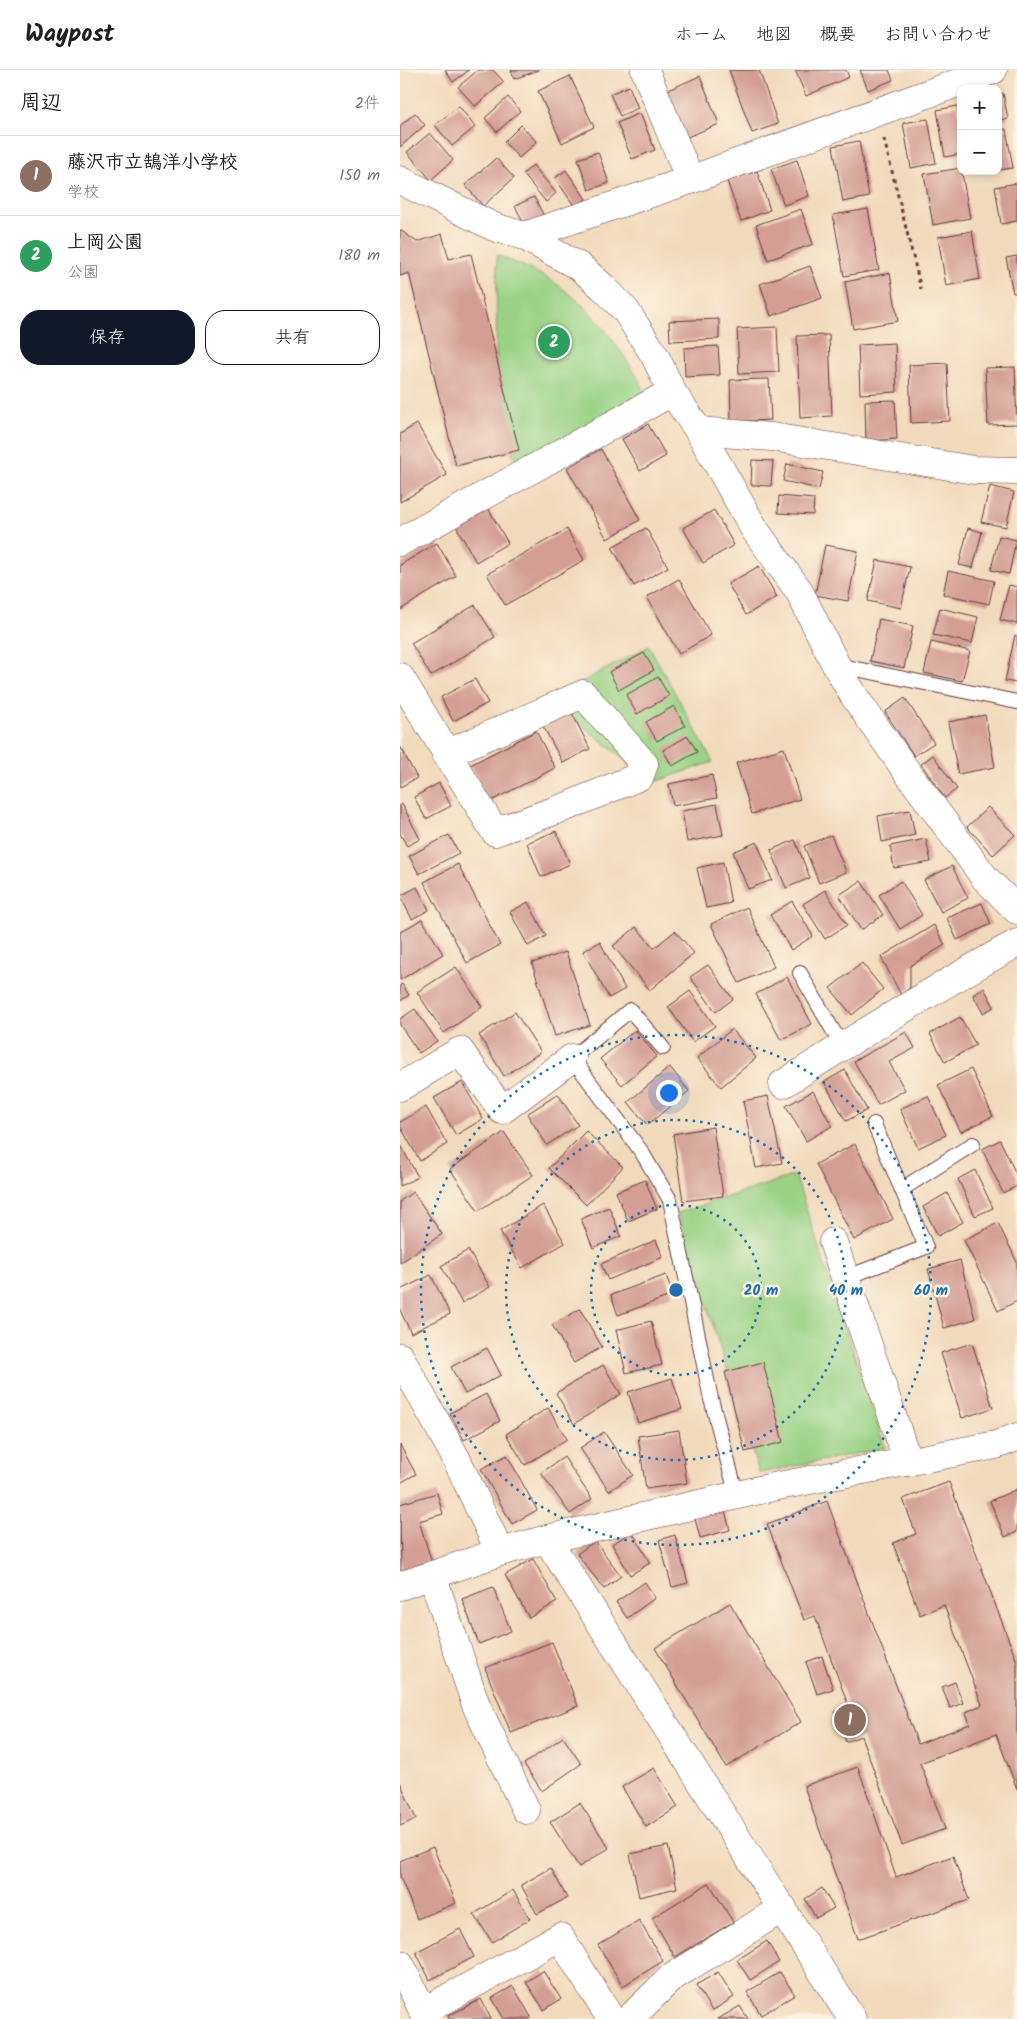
<!DOCTYPE html>
<html lang="ja">
<head>
<meta charset="utf-8">
<style>
  body { margin:0; font-family:Kalam,"Klee One",sans-serif; background:#f2f2f2; color:#202124 }
  .controls { position:absolute; right:15px; top:15px; display:grid; overflow:hidden; border-radius:10px; box-shadow:0 2px 8px #0003 }
  .controls button { width:45px; height:45px; display:grid; place-items:center; padding:0; border:0; border-bottom:1px solid #e0e0e0; background:#fff; color:#202124; font:25px sans-serif }
  .you { position:absolute; left:268px; top:1022px; width:18px; height:18px; margin:-12px; border:4px solid #fff; border-radius:50%; background:#1a73e8; box-shadow:0 0 0 8px #1a73e833 }
  .badge { display:grid; place-items:center; width:32px; height:32px; border-radius:50%; background:#111827; color:#fff; font-size:16px; font-weight:700 }
  .pin { position:absolute; translate:-50% -50%; border:2px solid #fff; box-shadow:0 1px 5px #0006 }
  .list { margin:0; padding:0; list-style:none }
  h2 { display:flex; justify-content:space-between; align-items:center; height:65px; margin:0; padding:0 20px; font-size:21px }
  h2 small { font-size:16px; font-weight:400; color:#757577 }
  .list li { display:grid; grid-template-columns:32px 1fr auto; gap:15px; align-items:center; box-sizing:border-box; height:80px; padding:0 20px; border-top:1px solid #e0e0e0 }
  .list b { display:block; font-size:19px; white-space:nowrap }
  .list p { margin:0; font-size:16px; white-space:nowrap; color:#757577 }
  .list em { font-size:16px; font-style:normal; color:#757577 }
  .actions { display:flex; gap:10px; padding:15px 20px }
  .actions a { flex:1; padding:11px 0; border:1px solid #111827; border-radius:20px; text-align:center; font-size:18px; color:#111827 }
  .actions .main { background:#111827; color:#fff }
  .map { position:relative; flex:none; width:617px; height:1949px; overflow:hidden }
  header { display:flex; align-items:center; gap:30px; box-sizing:border-box; height:70px; padding:0 25px; background:#fff; border-bottom:1px solid #e0e0e0 }
  header strong { font-size:24px }
  nav { display:flex; gap:28px; margin-inline-start:auto; font-size:18px }
  main { display:flex }
  aside { flex:1; background:#fff }
  .map>svg:first-child { display:block }
  .green { fill:#9ad386; stroke:#727958 }
  .building { fill:#d49e95 }
  .lines { fill:none; stroke-linecap:round; stroke-linejoin:round }
  .lane-casing { stroke:#633b41; stroke-width:16 }
  .street-casing { stroke:#633b41; stroke-width:29 }
  .path { stroke:#633b41; stroke-width:3; stroke-dasharray:4 4; stroke-linecap:butt }
  .lane { stroke:#fff; stroke-width:14 }
  .street { stroke:#fff; stroke-width:28 }
  .ring { fill:none; stroke:#1f6fb2; stroke-width:2.5; stroke-dasharray:2.5 5 }
  .centre { fill:#1f6fb2; stroke:#fcf5e5; stroke-width:2.5 }
  .ring-label { font-size:15px; text-anchor:middle; font-weight:bold; fill:#1f6fb2; stroke:#fcf5e5; stroke-width:5; stroke-linejoin:round; paint-order:stroke }
</style>
</head>
<body>
<header>
<strong>Waypost</strong>
<nav><a>ホーム</a><a>地図</a><a>概要</a><a>お問い合わせ</a></nav>
</header>
<main>
<aside>
<h2>周辺<small>2件</small></h2>
<ul class="list">
<li><span class="badge" style="background:#8d6e63">1</span><div><b>藤沢市立鵠洋小学校</b><p>学校</p></div><em>150 m</em></li>
<li><span class="badge" style="background:#2e9e5b">2</span><div><b>上岡公園</b><p>公園</p></div><em>180 m</em></li>
</ul>
<div class="actions"><a class="main">保存</a><a>共有</a></div>
</aside>
<div class="map">
<svg width="617" height="1949" viewBox="0 0 617 1949">
  <rect width="100%" height="100%" fill="#fcf5e5"/>
  <filter id="ink" filterUnits="userSpaceOnUse"><feTurbulence type="fractalNoise" baseFrequency=".02" numOctaves="2"/><feDisplacementMap in="SourceGraphic" scale="10" xChannelSelector="R" yChannelSelector="G"/><feConvolveMatrix kernelMatrix="1 2 1 2 8 2 1 2 1" color-interpolation-filters="sRGB"/></filter>
  <filter id="wash" filterUnits="userSpaceOnUse"><feTurbulence type="fractalNoise" baseFrequency=".0096" numOctaves="4" result="noise"/><feDisplacementMap in="SourceGraphic" scale="20" xChannelSelector="R" yChannelSelector="G"/><feGaussianBlur stdDeviation="1.12" result="paint"/><feColorMatrix in="noise" values="0 0 0 0 0 0 0 0 0 0 0 0 0 0 0 0 0 1.4 0 .05"/><feComposite in="paint" operator="in"/></filter>
  <g filter="url(#wash)">
    <rect width="100%" height="100%" fill="#f1dabb"/>
    <g class="green">
      <path d="M 97,185 C 118,194 140,202 159,216 C 198,243 224,285 248,325 L 117,393 L 101,362 L 96,310 Z"/>
      <polygon points="249,576 313,692 254,712 240,706 217,683 179,653 156,626"/>
      <polygon points="395,1105 485,1378 359,1403 278,1143"/>
    </g>
    <g id="blocks">
      <g class="building">
        <polygon points="45,0 69,0 53,12"/>
        <polygon points="78,0 93,0 104,12 75,36 58,17"/>
        <polygon points="111,0 139,0 114,9"/>
        <polygon points="329,0 359,0 378,54 352,63"/>
        <polygon points="395,0 446,0 449,7 406,26"/>
        <polygon points="460,0 489,0 493,10 468,20"/>
        <polygon points="170,6 194,57 162,73 138,21"/>
        <polygon points="300,6 319,54 280,70 261,23"/>
        <polygon points="229,16 238,38 220,46 210,24"/>
        <polygon points="603,23 608,49 598,50 598,24"/>
        <polygon points="108,27 120,41 97,62 85,48"/>
        <polygon points="59,36 75,57 52,76 35,55"/>
        <polygon points="557,36 561,55 561,84 545,87 537,40"/>
        <polygon points="15,43 25,55 0,77 0,56"/>
        <polygon points="240,43 255,80 232,89 217,53"/>
        <polygon points="528,49 536,93 511,98 503,53"/>
        <polygon points="121,55 137,72 119,88 104,72"/>
        <polygon points="606,59 613,98 598,100 598,61"/>
        <polygon points="30,63 53,90 31,110 7,82"/>
        <polygon points="459,71 469,127 443,132 433,76"/>
        <polygon points="198,82 209,113 189,120 178,89"/>
        <polygon points="96,88 114,108 83,136 65,115"/>
        <polygon points="397,90 409,126 384,135 371,99"/>
        <polygon points="133,95 156,123 146,132 123,104"/>
        <polygon points="561,98 570,148 533,155 524,104"/>
        <polygon points="166,100 186,129 175,137 155,108"/>
        <polygon points="357,101 370,140 341,151 327,111"/>
        <polygon points="617,113 617,151 601,154 595,117"/>
        <polygon points="134,127 145,148 126,158 115,136"/>
        <polygon points="401,139 413,174 368,190 356,155"/>
        <polygon points="468,139 479,200 444,206 433,145"/>
        <polygon points="0,160 17,172 42,164 49,189 71,184 119,380 56,396 9,203 0,206"/>
        <polygon points="572,161 580,209 546,216 538,167"/>
        <polygon points="617,186 617,223 613,223 606,188"/>
        <polygon points="410,196 422,228 371,246 360,214"/>
        <polygon points="490,203 498,251 453,259 445,212"/>
        <polygon points="319,249 319,269 270,271 269,251"/>
        <polygon points="377,257 379,302 339,304 337,259"/>
        <polygon points="429,265 432,346 400,348 397,266"/>
        <polygon points="495,273 497,322 460,324 458,275"/>
        <polygon points="318,276 320,305 285,307 284,278"/>
        <polygon points="547,293 550,351 511,353 509,295"/>
        <polygon points="615,297 617,354 588,355 585,298"/>
        <polygon points="369,309 371,350 331,352 330,310"/>
        <polygon points="495,330 497,369 466,371 465,331"/>
        <polygon points="17,354 47,405 0,432 0,364"/>
        <polygon points="248,354 266,386 240,401 222,369"/>
        <polygon points="201,379 240,450 207,469 167,398"/>
        <polygon points="352,390 373,391 371,416 351,415"/>
        <polygon points="387,394 423,402 419,419 383,411"/>
        <polygon points="590,416 614,422 606,457 581,452"/>
        <polygon points="379,426 414,429 413,445 378,443"/>
        <polygon points="88,438 108,473 76,492 56,456"/>
        <polygon points="314,440 334,475 303,493 283,458"/>
        <polygon points="246,458 268,497 234,516 212,477"/>
        <polygon points="568,458 582,462 573,498 559,495"/>
        <polygon points="167,459 184,490 105,535 87,504"/>
        <polygon points="599,466 616,470 609,504 591,500"/>
        <polygon points="37,473 56,506 0,540 0,495"/>
        <polygon points="425,475 458,481 448,531 415,525"/>
        <polygon points="477,490 510,497 501,538 468,531"/>
        <polygon points="359,496 377,527 346,545 328,514"/>
        <polygon points="548,501 594,511 589,534 543,524"/>
        <polygon points="279,509 311,565 279,584 247,527"/>
        <polygon points="609,515 617,517 617,554 600,550"/>
        <polygon points="75,535 95,567 31,606 11,573"/>
        <polygon points="540,538 578,547 572,573 533,565"/>
        <polygon points="479,549 513,556 504,598 470,591"/>
        <polygon points="615,565 617,566 617,613 605,611"/>
        <polygon points="531,572 570,581 562,611 524,603"/>
        <polygon points="244,583 254,600 219,620 209,602"/>
        <polygon points="258,607 269,626 237,644 226,625"/>
        <polygon points="75,609 88,633 53,651 41,627"/>
        <polygon points="505,628 534,673 514,686 485,642"/>
        <polygon points="274,636 285,656 257,671 246,652"/>
        <polygon points="171,641 190,679 163,693 143,656"/>
        <polygon points="585,645 595,697 558,704 548,652"/>
        <polygon points="136,661 155,698 89,732 70,695"/>
        <polygon points="288,666 297,682 272,696 263,680"/>
        <polygon points="0,676 17,708 0,717"/>
        <polygon points="384,678 400,729 352,744 336,693"/>
        <polygon points="533,685 557,719 545,728 521,694"/>
        <polygon points="312,705 317,728 273,736 269,714"/>
        <polygon points="39,713 51,736 26,749 14,727"/>
        <polygon points="2,734 20,769 7,776 0,764 0,735"/>
        <polygon points="317,734 323,765 287,772 282,741"/>
        <polygon points="588,737 615,765 593,785 567,757"/>
        <polygon points="510,740 515,765 482,772 478,746"/>
        <polygon points="156,761 170,794 141,807 127,773"/>
        <polygon points="49,765 59,783 19,804 9,786"/>
        <polygon points="431,765 446,802 419,813 404,776"/>
        <polygon points="526,769 531,792 494,798 490,776"/>
        <polygon points="395,770 410,808 386,818 371,780"/>
        <polygon points="357,772 372,810 348,819 333,782"/>
        <polygon points="323,792 331,833 306,838 297,798"/>
        <polygon points="58,794 100,875 67,893 24,812"/>
        <polygon points="552,796 568,828 541,842 524,810"/>
        <polygon points="461,811 483,845 461,860 439,825"/>
        <polygon points="501,811 522,845 500,859 479,825"/>
        <polygon points="17,817 29,840 12,849 0,826"/>
        <polygon points="425,820 447,855 425,869 403,834"/>
        <polygon points="392,831 413,866 391,880 370,845"/>
        <polygon points="128,832 146,866 128,876 110,842"/>
        <polygon points="582,833 591,854 557,870 547,848"/>
        <polygon points="347,837 374,897 339,913 311,854"/>
        <polygon points="22,849 43,884 0,910 0,862"/>
        <polygon points="534,855 545,875 510,896 510,918 501,925 481,887"/>
        <polygon points="236,857 254,878 275,861 294,883 250,920 213,876"/>
        <polygon points="200,872 225,919 209,928 183,881"/>
        <polygon points="166,882 190,955 155,966 132,893"/>
        <polygon points="462,893 483,919 452,945 430,918"/>
        <polygon points="308,895 333,929 316,942 290,907"/>
        <polygon points="56,897 82,937 44,963 17,922"/>
        <polygon points="387,907 412,954 381,970 356,924"/>
        <polygon points="2,914 9,925 0,931 0,915"/>
        <polygon points="584,918 594,937 583,943 573,925"/>
        <polygon points="290,921 315,956 293,972 268,937"/>
        <polygon points="15,939 37,971 19,983 0,955 0,949"/>
        <polygon points="115,942 141,982 104,1006 79,965"/>
        <polygon points="560,947 576,975 545,992 530,964"/>
        <polygon points="332,959 356,988 321,1017 297,988"/>
        <polygon points="235,960 257,986 222,1015 200,989"/>
        <polygon points="506,962 515,978 489,992 505,1020 478,1035 454,991"/>
        <polygon points="270,997 289,1021 247,1055 228,1032"/>
        <polygon points="571,999 593,1046 561,1062 538,1015"/>
        <polygon points="445,1000 467,1040 446,1051 424,1012"/>
        <polygon points="62,1012 83,1049 56,1065 34,1028"/>
        <polygon points="413,1021 432,1056 406,1071 386,1036"/>
        <polygon points="158,1024 178,1055 147,1075 127,1044"/>
        <polygon points="368,1026 382,1093 356,1098 343,1031"/>
        <polygon points="528,1026 546,1065 518,1078 500,1039"/>
        <polygon points="26,1037 47,1074 20,1091 0,1056 0,1052"/>
        <polygon points="313,1057 323,1126 283,1131 273,1064"/>
        <polygon points="186,1061 223,1097 186,1135 149,1098"/>
        <polygon points="104,1062 133,1105 78,1141 50,1099"/>
        <polygon points="600,1070 617,1106 617,1116 603,1123 582,1079"/>
        <polygon points="0,1074 18,1107 0,1116"/>
        <polygon points="455,1074 493,1149 454,1170 416,1094"/>
        <polygon points="575,1100 593,1138 575,1146 558,1109"/>
        <polygon points="245,1110 257,1139 228,1151 216,1122"/>
        <polygon points="13,1122 42,1164 0,1193 0,1131"/>
        <polygon points="547,1123 563,1152 538,1166 523,1137"/>
        <polygon points="143,1135 165,1173 122,1198 100,1161"/>
        <polygon points="209,1137 221,1166 193,1178 181,1149"/>
        <polygon points="598,1153 617,1192 617,1231 598,1241 564,1170"/>
        <polygon points="256,1170 263,1187 208,1210 201,1194"/>
        <polygon points="68,1180 90,1217 62,1233 41,1196"/>
        <polygon points="560,1190 575,1249 544,1258 528,1199"/>
        <polygon points="31,1205 50,1244 11,1263 0,1240 0,1220"/>
        <polygon points="266,1205 273,1225 218,1245 211,1225"/>
        <polygon points="180,1239 202,1277 174,1293 152,1255"/>
        <polygon points="251,1251 262,1295 226,1303 216,1260"/>
        <polygon points="572,1273 593,1338 562,1348 541,1283"/>
        <polygon points="87,1278 101,1305 65,1324 51,1297"/>
        <polygon points="363,1292 383,1372 345,1382 325,1302"/>
        <polygon points="203,1295 221,1324 174,1354 156,1323"/>
        <polygon points="272,1308 282,1339 238,1353 228,1322"/>
        <polygon points="86,1324 100,1351 64,1370 50,1343"/>
        <polygon points="148,1338 167,1369 125,1395 106,1364"/>
        <polygon points="279,1360 287,1413 246,1419 238,1366"/>
        <polygon points="204,1362 233,1405 209,1421 180,1378"/>
        <polygon points="0,1375 16,1404 0,1413"/>
        <polygon points="107,1385 137,1440 112,1454 81,1399"/>
        <polygon points="164,1387 192,1429 170,1444 141,1403"/>
        <polygon points="549,1412 617,1592 617,1719 596,1664 520,1693 545,1759 502,1775 461,1666 446,1672 435,1642 449,1637 415,1546 404,1550 367,1454 427,1431 518,1674 570,1654 566,1642 582,1635 544,1535 520,1545 493,1473 516,1464 503,1429"/>
        <polygon points="617,1419 617,1462 605,1467 590,1431"/>
        <polygon points="37,1423 43,1444 19,1451 32,1493 1,1503 0,1434"/>
        <polygon points="324,1437 330,1460 300,1468 294,1445"/>
        <polygon points="232,1462 250,1493 230,1505 212,1474"/>
        <polygon points="275,1465 288,1513 272,1517 259,1470"/>
        <polygon points="195,1471 221,1506 204,1519 177,1484"/>
        <polygon points="133,1489 157,1532 129,1548 105,1505"/>
        <polygon points="245,1512 255,1528 227,1548 216,1532"/>
        <polygon points="93,1517 111,1561 79,1574 62,1529"/>
        <polygon points="330,1533 401,1652 326,1697 255,1578"/>
        <polygon points="152,1572 178,1636 111,1663 85,1598"/>
        <polygon points="422,1586 433,1619 417,1624 406,1592"/>
        <polygon points="555,1612 563,1633 550,1638 542,1617"/>
        <polygon points="163,1667 181,1694 142,1721 124,1694"/>
        <polygon points="458,1697 496,1807 553,1786 569,1830 458,1869 404,1716"/>
        <polygon points="254,1698 278,1737 246,1757 222,1717"/>
        <polygon points="0,1712 16,1749 0,1756"/>
        <polygon points="180,1733 209,1778 179,1797 150,1752"/>
        <polygon points="268,1776 277,1818 239,1827 230,1784"/>
        <polygon points="33,1777 56,1833 17,1849 0,1807 0,1791"/>
        <polygon points="151,1798 167,1828 137,1844 121,1815"/>
        <polygon points="309,1813 333,1852 275,1887 252,1848"/>
        <polygon points="422,1818 434,1838 416,1848 405,1829"/>
        <polygon points="113,1820 130,1849 92,1872 74,1844"/>
        <polygon points="239,1850 263,1891 223,1916 198,1875"/>
        <polygon points="60,1859 74,1887 30,1910 16,1882"/>
        <polygon points="367,1871 379,1892 350,1910 337,1890"/>
        <polygon points="143,1901 161,1929 144,1940 126,1912"/>
        <polygon points="318,1902 334,1927 312,1941 296,1915"/>
        <polygon points="380,1902 395,1925 361,1945 347,1922"/>
        <polygon points="113,1916 131,1947 128,1949 104,1949 92,1928"/>
        <polygon points="81,1929 91,1949 49,1949 48,1946"/>
        <polygon points="340,1936 348,1949 318,1949"/>
      </g>
    </g>
  </g>
  <g filter="url(#ink)">
    <use href="#blocks" fill-opacity="0" stroke="#633b41" stroke-width="1"/>
    <g class="lines">
      <g class="lane-casing">
        <g id="lane">
          <polyline points="437,595 617,632"/>
          <polyline points="400,903 442,976"/>
          <polyline points="263,978 230,940 172,988 241,1081 270,1130 311,1329 337,1426"/>
          <polyline points="502,1119 573,1074"/>
          <polyline points="445,1208 526,1177 474,1054"/>
        </g>
      </g>
      <g class="street-casing">
        <g id="street">
          <polyline points="245,0 290,110"/>
          <polyline points="0,110 94,157 124,166 180,197 204,218 226,241 255,286 272,322 299,361 355,460 399,521 436,595 454,626 505,699 585,808 617,840"/>
          <polyline points="124,166 290,110 593,0"/>
          <polyline points="299,361 372,367 574,400 617,401"/>
          <polyline points="0,472 272,322"/>
          <polyline points="0,607 95,762 168,736 240,706 244,694 183,624 46,684"/>
          <path d="M 383,1014 C 460,965 537,917 617,873"/>
          <polyline points="0,1017 60,981 102,1040 172,988"/>
          <polyline points="433,1172 508,1392"/>
          <polyline points="0,1287 56,1388 100,1482"/>
          <polyline points="147,1469 452,1949"/>
          <polyline points="32,1505 76,1635 126,1740"/>
          <polyline points="0,1516 100,1482 147,1469 373,1417 596,1375 617,1367"/>
          <polyline points="0,1894 27,1949"/>
          <polyline points="24,1941 160,1867 211,1949"/>
          <polyline points="229,1949 271,1908 383,1838"/>
        </g>
      </g>
      <polyline class="path" points="484,69 521,219"/>
      <use href="#lane" class="lane"/>
      <use href="#street" class="street"/>
    </g>
  </g>
  <g class="ring">
    <circle cx="276" cy="1220" r="85"/>
    <circle cx="276" cy="1220" r="170"/>
    <circle cx="276" cy="1220" r="255"/>
  </g>
  <circle cx="276" cy="1220" r="8" class="centre"/>
  <g class="ring-label">
    <text x="361" y="1225">20 m</text>
    <text x="446" y="1225">40 m</text>
    <text x="531" y="1225">60 m</text>
  </g>
</svg>
<div class="controls">
<button>+</button>
<button>−</button>
</div>
<div class="you"></div>
<div class="pin badge" style="left:450px;top:1650px;background:#8d6e63">1</div>
<div class="pin badge" style="left:154px;top:272px;background:#2e9e5b">2</div>
</div>
</main>
</body>
</html>
